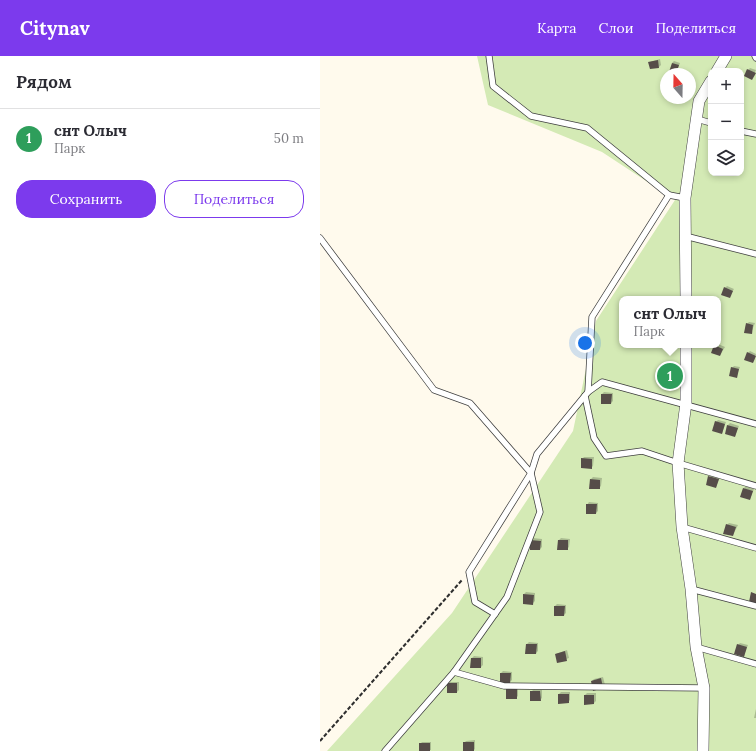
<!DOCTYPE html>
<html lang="ru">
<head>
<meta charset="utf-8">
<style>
  body { margin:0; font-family:Lora,serif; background:#f2f2f3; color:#2b2b33 }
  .controls { position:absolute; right:12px; top:12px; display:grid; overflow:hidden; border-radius:8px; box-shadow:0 2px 6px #0003 }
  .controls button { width:36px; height:36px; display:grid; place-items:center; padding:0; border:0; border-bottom:1px solid #e1e1e2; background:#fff; color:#2b2b33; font:20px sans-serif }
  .compass { position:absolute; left:340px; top:12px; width:36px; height:36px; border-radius:50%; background:#fff; box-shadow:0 2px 6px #0003; rotate:340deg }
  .you { position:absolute; left:265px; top:287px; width:14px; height:14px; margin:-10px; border:3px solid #fff; border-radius:50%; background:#1a73e8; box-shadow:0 0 0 6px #1a73e833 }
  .badge { display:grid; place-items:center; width:26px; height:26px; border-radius:50%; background:#7c3aed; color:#fff; font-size:13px; font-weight:700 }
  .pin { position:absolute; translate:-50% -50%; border:2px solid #fff; box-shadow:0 1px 4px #0006 }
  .popup { position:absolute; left:299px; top:240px; width:102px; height:52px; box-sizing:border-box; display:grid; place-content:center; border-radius:8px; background:#fff; filter:drop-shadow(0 1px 3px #0005); font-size:13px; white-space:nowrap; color:#7c7c81 }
  .popup b { font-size:15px; color:#2b2b33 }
  .popup::after { content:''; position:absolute; left:50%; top:100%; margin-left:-8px; border:8px solid transparent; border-top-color:#fff }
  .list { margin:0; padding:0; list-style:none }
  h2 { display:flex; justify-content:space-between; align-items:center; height:52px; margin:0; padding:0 16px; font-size:17px }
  h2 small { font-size:13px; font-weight:400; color:#7c7c81 }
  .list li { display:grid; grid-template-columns:26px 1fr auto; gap:12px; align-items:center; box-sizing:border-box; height:60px; padding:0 16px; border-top:1px solid #e1e1e2 }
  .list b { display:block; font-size:15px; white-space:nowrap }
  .list p { margin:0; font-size:13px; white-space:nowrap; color:#7c7c81 }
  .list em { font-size:13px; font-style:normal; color:#7c7c81 }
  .actions { display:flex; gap:8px; padding:12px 16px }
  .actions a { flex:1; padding:9px 0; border:1px solid #7c3aed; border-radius:16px; text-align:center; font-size:14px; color:#7c3aed }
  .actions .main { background:#7c3aed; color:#fff }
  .icon { flex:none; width:22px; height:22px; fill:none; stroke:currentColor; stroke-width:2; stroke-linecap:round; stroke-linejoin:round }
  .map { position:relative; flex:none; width:436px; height:695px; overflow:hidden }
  header { display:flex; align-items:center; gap:24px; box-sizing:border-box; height:56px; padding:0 20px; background:#7c3aed; color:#fff }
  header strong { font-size:19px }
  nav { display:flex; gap:22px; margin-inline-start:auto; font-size:14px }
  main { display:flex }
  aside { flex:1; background:#fff }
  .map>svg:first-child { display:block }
  .green { fill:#d4eab5; fill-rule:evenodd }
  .shadow { fill:#0003 }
  .building { fill:#564d49 }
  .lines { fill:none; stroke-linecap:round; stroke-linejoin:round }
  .lane-casing { stroke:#404040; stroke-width:7 }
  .street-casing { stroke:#404040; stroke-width:12 }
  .path { stroke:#2f2f2f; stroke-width:2; stroke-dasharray:4 2; stroke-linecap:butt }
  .lane { stroke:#fff; stroke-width:5.5 }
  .street { stroke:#fff; stroke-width:11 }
</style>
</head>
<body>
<header>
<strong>Citynav</strong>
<nav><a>Карта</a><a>Слои</a><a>Поделиться</a></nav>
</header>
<main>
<aside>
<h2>Рядом<small></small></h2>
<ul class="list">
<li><span class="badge" style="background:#2e9e5b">1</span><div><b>снт Олыч</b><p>Парк</p></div><em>50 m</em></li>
</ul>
<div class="actions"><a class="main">Сохранить</a><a>Поделиться</a></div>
</aside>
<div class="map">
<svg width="436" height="695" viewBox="0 0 436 695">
  <rect width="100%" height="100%" fill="#fffaed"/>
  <path class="green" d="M 157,0 L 436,0 L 436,695 L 7,695 L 132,557 L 253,375 L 276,265 L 355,144 L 282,96 L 168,49 ZM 391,15 L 421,15 L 421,117 L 391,117 ZM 346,18 L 370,18 L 370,42 L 346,42 ZM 302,243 L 398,243 L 398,289 L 302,289 Z"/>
  <g class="shadow">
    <polygon points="340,3 341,9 339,11 330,6"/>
    <polygon points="354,5 360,7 356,17 352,7"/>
    <polygon points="430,12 436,14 432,22 428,14"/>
    <polygon points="407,230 414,233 409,241 405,232"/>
    <polygon points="429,266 435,267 431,277 427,268"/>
    <polygon points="398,288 405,291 400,299 395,290"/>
    <polygon points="430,295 436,298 434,304 428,297"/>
    <polygon points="414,310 420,311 416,321 412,312"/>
    <polygon points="284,336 293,337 293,345 291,347 282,338"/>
    <polygon points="398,364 406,366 402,377 396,366"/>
    <polygon points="410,367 419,370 415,380 408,369"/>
    <polygon points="264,401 274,401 273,410 271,412 262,403"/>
    <polygon points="391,418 400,421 396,431 387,429"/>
    <polygon points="273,421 282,422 281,430 279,432 271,423"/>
    <polygon points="426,430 434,433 430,443 424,432"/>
    <polygon points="269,446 278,447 278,455 276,457 267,449"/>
    <polygon points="409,467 418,469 413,479 407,469"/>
    <polygon points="213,482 222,483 222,491 220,493 211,484"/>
    <polygon points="241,482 250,483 249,491 247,493 239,484"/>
    <polygon points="206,536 215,537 215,545 213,547 204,538"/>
    <polygon points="237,548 246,549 246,557 244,559 235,550"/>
    <polygon points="209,586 218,587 218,595 216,597 207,588"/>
    <polygon points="420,587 428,589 424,599 418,589"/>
    <polygon points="247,594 249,602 238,606 236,598"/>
    <polygon points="154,600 163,601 163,609 161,611 152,602"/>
    <polygon points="183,615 192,616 192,624 190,626 181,617"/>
    <polygon points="283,621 285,629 272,625 274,623"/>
    <polygon points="130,626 139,626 139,634 137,636 128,628"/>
    <polygon points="189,632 198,632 198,640 196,642 187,634"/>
    <polygon points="213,634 222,634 222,642 220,644 211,636"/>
    <polygon points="241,636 250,636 250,644 248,646 239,638"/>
    <polygon points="267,637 276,637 276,645 274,647 265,639"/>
    <polygon points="436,653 436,662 434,662"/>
    <polygon points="155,684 155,693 153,695 144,695 144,687 146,685"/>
    <polygon points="102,686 111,686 111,694 100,695 100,688"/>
  </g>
  <g class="building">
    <polygon points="338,4 339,12 330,13 328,6"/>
    <polygon points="352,7 359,9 356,18 349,16"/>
    <polygon points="427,13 436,17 432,24 424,20"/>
    <polygon points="404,231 413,235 410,242 401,239"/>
    <polygon points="426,267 433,269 432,278 424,277"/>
    <polygon points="394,289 403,293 400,300 391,297"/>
    <polygon points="427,296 436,300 433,307 424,304"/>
    <polygon points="411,311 419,313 417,322 409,320"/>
    <polygon points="281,338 292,338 291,348 281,348"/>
    <polygon points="395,365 405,368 402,378 392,375"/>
    <polygon points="407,369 418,372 415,381 405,378"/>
    <polygon points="261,402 272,403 272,413 261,412"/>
    <polygon points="388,420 399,423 396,432 386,429"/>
    <polygon points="270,423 280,424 280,433 269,433"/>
    <polygon points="423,432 433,435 430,444 420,441"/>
    <polygon points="266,448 277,448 276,458 266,458"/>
    <polygon points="406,468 416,471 413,480 403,478"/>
    <polygon points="210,484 221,485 220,494 210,494"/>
    <polygon points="238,484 248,484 248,494 237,494"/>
    <polygon points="431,536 436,538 436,548 429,546"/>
    <polygon points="203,538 214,539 213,549 203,548"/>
    <polygon points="234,550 245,550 244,560 234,560"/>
    <polygon points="206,588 217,588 216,598 205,598"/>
    <polygon points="417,588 427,591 424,601 414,598"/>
    <polygon points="245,595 247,605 237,607 235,598"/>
    <polygon points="151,602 161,602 161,612 150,612"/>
    <polygon points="180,617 191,617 190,627 180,627"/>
    <polygon points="281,622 283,632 273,635 271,625"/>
    <rect x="127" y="627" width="10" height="10"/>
    <rect x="186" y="633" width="11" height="10"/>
    <polygon points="210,635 220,635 221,645 210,645"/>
    <polygon points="238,638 249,638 249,647 238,648"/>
    <polygon points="264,639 274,639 274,648 264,649"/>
    <rect x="143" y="686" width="11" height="9"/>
    <rect x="99" y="687" width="11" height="8"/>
  </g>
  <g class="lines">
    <g class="lane-casing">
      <g id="lane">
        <polyline points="169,0 173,30 211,60 267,72 349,139"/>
        <polyline points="435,0 436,2"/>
        <polyline points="377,63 391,67"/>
        <polyline points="421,75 436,78"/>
        <polyline points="365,180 436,198"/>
        <polyline points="0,182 114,334 150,347 211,417 220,456 187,541 134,616 65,695"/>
        <polyline points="268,336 282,326 436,368"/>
        <polyline points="265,340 274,382 286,400 322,395 358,407 436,430"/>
        <polyline points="362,471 436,492"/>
        <polyline points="371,533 436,550"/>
        <polyline points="175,558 155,546 149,516 211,417 217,398 268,336 272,261 349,139 365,142"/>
        <polyline points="376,591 436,608"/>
        <polyline points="134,616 184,630 384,632"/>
      </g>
    </g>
    <g class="street-casing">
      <g id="street">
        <polyline points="397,15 406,0"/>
        <polyline points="366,243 365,142 379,45 391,25"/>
        <polyline points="366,289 366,347 358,407 362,471 371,533 376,591 384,632 383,695"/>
      </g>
    </g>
    <polyline class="path" points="0,685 142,524"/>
    <use href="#lane" class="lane"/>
    <use href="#street" class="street"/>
  </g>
</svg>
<div class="controls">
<button>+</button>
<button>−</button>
<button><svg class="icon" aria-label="layers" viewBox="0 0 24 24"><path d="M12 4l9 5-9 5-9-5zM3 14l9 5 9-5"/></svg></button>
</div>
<svg class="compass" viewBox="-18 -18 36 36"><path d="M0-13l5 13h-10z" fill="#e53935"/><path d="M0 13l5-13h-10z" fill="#7c7c81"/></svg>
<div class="you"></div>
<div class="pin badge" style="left:350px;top:320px;background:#2e9e5b">1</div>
<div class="popup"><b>снт Олыч</b>Парк</div>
</div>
</main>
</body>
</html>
